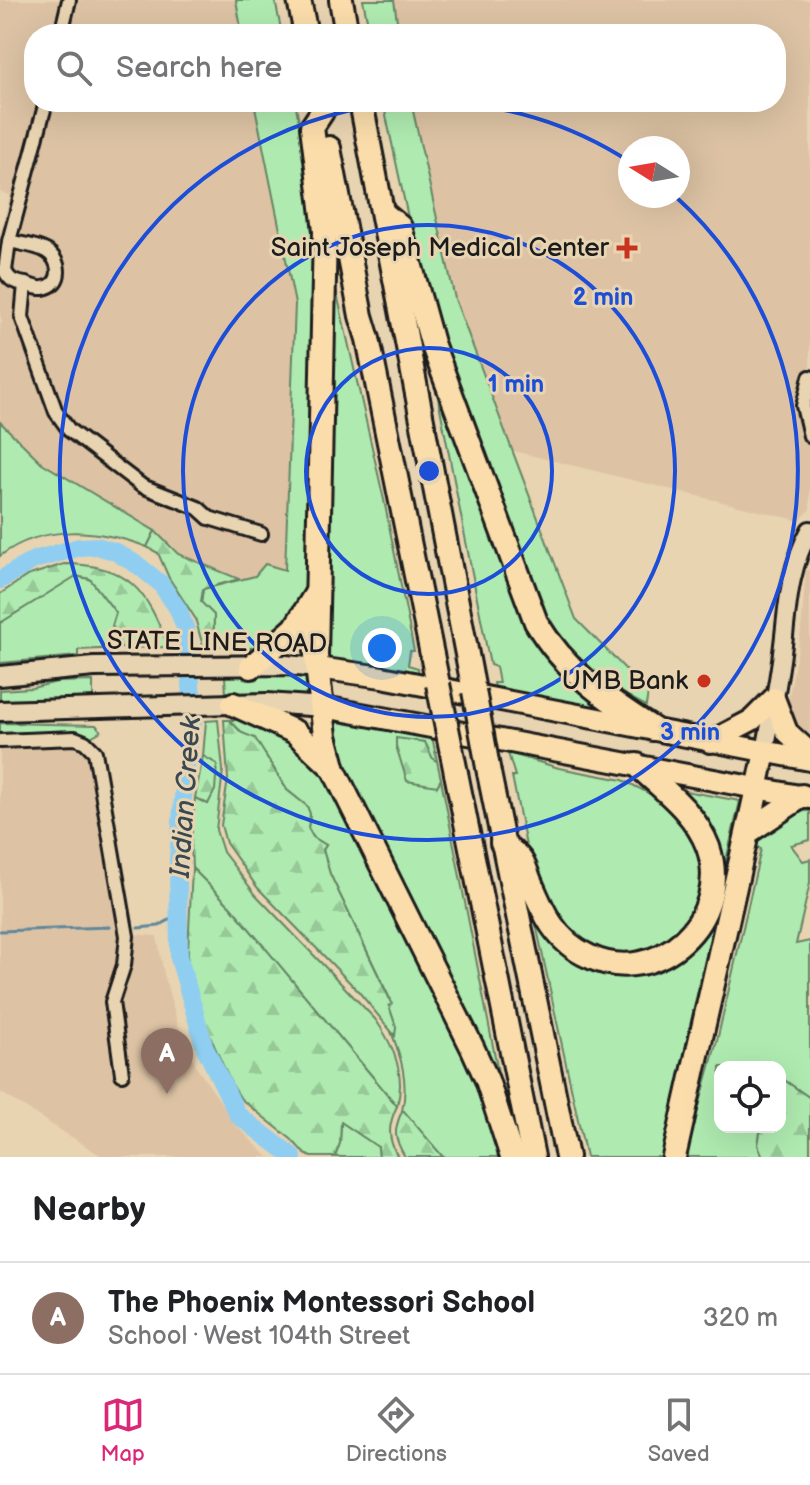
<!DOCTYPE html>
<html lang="en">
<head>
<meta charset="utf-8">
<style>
  body { margin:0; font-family:"Balsamiq Sans",sans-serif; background:#f6f6f6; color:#202124 }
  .controls { position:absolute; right:24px; bottom:24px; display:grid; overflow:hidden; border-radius:16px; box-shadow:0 8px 32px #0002 }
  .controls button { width:72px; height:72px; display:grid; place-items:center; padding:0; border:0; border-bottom:2px solid #e0e0e0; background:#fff; color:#202124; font:40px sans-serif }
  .compass { position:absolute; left:618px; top:136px; width:72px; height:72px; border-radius:50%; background:#fff; box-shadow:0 8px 32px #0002; rotate:281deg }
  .you { position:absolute; left:382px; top:648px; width:28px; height:28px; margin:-20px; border:6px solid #fff; border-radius:50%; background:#1a73e8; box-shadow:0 0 0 12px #1a73e833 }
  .badge { display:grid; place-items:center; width:52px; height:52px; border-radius:50%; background:#db2777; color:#fff; font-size:26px; font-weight:700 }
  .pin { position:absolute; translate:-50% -66px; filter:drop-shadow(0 2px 4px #0008) }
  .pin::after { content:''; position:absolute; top:42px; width:28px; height:24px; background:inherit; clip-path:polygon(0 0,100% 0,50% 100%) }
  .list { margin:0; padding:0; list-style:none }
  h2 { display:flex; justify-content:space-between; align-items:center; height:104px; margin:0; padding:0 32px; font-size:34px }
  h2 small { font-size:26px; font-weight:400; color:#757577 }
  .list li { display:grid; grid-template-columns:52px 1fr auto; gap:24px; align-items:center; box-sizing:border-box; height:112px; padding:0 32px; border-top:2px solid #e0e0e0 }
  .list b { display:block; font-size:30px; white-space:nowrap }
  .list p { margin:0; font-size:26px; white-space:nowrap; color:#757577 }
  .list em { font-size:26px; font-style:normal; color:#757577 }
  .icon { flex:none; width:44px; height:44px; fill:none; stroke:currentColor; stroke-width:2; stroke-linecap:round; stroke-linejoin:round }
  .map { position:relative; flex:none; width:810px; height:1157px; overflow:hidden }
  .search { position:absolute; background:#fff; box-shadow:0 8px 32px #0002; left:24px; right:24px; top:24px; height:88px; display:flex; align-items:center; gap:20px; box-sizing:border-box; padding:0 28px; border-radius:32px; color:#757577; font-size:30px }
  .sheet { height:216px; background:#fff }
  nav { display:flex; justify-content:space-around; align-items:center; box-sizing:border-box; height:112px; border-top:2px solid #e0e0e0; background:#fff; font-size:22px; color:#757577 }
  nav a { display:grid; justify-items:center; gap:4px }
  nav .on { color:#db2777 }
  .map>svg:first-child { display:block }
  .built { fill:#ddc3a4; fill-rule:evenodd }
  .grass { fill:#afebb0; stroke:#668466; stroke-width:2 }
  .forest { fill:url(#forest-firs); stroke:#668466; stroke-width:2 }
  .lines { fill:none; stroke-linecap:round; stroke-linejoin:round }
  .stream { stroke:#61879b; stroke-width:3 }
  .river { stroke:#8fcef0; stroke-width:18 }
  .minor-casing { stroke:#1c1c1c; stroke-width:18 }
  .tertiary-casing { stroke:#1c1c1c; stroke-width:22 }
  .secondary-casing { stroke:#1c1c1c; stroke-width:24 }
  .primary-casing { stroke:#1c1c1c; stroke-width:26 }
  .motorway-casing { stroke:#1c1c1c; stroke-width:28 }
  .minor { stroke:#e9d4b2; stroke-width:12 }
  .tertiary { stroke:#e9d4b2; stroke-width:16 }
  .secondary { stroke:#e9d4b2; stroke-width:18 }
  .primary { stroke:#fbddab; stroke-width:20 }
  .motorway { stroke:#fbddab; stroke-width:22 }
  .motorway-bridge-casing { stroke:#1c1c1c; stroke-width:28; stroke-linecap:butt }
  .motorway-bridge { stroke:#fbddab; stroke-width:22 }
  .ring { fill:none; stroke:#1d4ed8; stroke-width:4 }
  .poi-dot { fill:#c8321e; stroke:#e9d4b2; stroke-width:3 }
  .labels { text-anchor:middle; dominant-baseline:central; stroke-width:6; stroke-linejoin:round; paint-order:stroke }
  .poi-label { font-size:26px; fill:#1c1c1c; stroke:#e9d4b2; text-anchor:end }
  .street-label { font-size:26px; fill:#1c1c1c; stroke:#e9d4b2 }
  .water-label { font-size:28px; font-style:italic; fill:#394851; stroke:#e9d4b2 }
  .centre { fill:#1d4ed8; stroke:#e9d4b2; stroke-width:4 }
  .ring-label { font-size:24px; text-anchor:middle; font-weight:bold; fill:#1d4ed8; stroke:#e9d4b2; stroke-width:6; stroke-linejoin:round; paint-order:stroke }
</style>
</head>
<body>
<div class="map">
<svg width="810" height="1157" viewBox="0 0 810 1157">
  <defs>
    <pattern id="forest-firs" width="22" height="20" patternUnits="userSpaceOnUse" patternTransform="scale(2)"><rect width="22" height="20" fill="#afebb0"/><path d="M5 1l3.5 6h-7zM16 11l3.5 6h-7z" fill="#96c997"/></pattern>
  </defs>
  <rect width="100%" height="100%" fill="#e9d4b2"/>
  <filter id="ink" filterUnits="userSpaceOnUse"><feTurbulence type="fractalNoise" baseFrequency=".0125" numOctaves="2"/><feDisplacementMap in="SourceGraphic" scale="16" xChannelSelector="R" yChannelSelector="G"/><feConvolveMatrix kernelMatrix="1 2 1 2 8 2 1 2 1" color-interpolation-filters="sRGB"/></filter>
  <g filter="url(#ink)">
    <g class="built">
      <polygon points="0,0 236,0 242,34 34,34 34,102 254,102 295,304 285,571 239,579 178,554 154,531 42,463 0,422 0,325 2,322 0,315 0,235 10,195 0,192"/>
      <path d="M 394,0 L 810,0 L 810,509 L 800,521 L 513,451 L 455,299 L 411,102 L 776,102 L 776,34 L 399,34 ZM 630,148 L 678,148 L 678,196 L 630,196 Z"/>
      <polygon points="806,570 810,570 810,743 791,721 787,708 801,630"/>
      <polygon points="73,744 85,751 91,764 119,933 157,936 164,974 178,1025 197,1068 238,1127 268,1157 103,1157 0,1092 0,748"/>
    </g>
    <g class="grass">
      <polygon points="236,0 275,0 282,34 242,34"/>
      <polygon points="363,0 394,0 399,34 370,34"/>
      <polygon points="254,102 295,102 302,136 314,243 306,592 301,610 260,646 240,650 240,644 213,646 214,616 201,602 203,589 255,576 265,564 285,570 295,304"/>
      <path d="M 383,102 L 411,102 L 455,299 L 576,619 L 648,692 L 646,706 C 593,678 569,660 540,606 L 427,305 Z"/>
      <polygon points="330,263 384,500 414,651 410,651 408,665 418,668 419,676 325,659"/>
      <polygon points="432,367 519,593 608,711 506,693 505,689 495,687 494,683 499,683 496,667 490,665"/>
      <path d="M 0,422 L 42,463 L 155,531 L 147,547 C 99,529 43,523 0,556 Z"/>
      <polygon points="75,576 90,579 116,613 116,631 121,648 78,650 78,656 0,663 0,623"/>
      <polygon points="263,674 308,677 309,697 226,695 225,676"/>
      <polygon points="93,681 93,700 0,704 0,690 32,688 57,682"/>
      <polygon points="336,719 432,736 437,761 433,759 437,786 441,779 498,1072 492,1074 485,1054 337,747"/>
      <path d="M 218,720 L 223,770 L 216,830 L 223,852 L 256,895 L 375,1019 C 393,1044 406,1075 397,1106 L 231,907 L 192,868 L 191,841 L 195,798 L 208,804 L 217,764 L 203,756 L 206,721 Z"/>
      <path d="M 229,720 L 244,720 L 273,726 L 326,775 L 407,934 L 472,1072 L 502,1157 L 443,1157 L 402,1111 C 409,1082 401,1056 390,1029 L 394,1034 L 396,1027 L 389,1006 L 392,1003 L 330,874 L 323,850 L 326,845 L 313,837 L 308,828 L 310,814 L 307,806 L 287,790 L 265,754 Z"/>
      <polygon points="0,723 96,725 101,731 89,738 69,732 0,734"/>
      <polygon points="508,753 559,768 623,780 662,800 676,811 702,853 702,900 678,938 635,957 594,951 559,923 529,861 512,776 515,776"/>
      <polygon points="680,790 740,801 723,873"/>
      <path d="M 810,811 L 810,840 L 791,845 L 803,861 L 810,859 L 810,883 L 796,944 L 810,941 L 810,1098 L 780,1077 L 780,1067 L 720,1067 L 720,1127 L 761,1127 L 758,1145 L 763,1157 L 685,1157 L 717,1041 L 761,849 L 756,847 C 764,824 786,810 810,811 Z"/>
      <polygon points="534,915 631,969 710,919 714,920 687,1039 666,1157 586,1157"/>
      <polygon points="341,1122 378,1147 379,1157 335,1157 340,1143"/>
    </g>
    <g class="forest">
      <polygon points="155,531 178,554 239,579 203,589 201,602 214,615 213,646 203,646 195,618 169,578 158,553 147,547"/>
      <path d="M 64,564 C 128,564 147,590 168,647 L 121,648 L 116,631 L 112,626 L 116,613 L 90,579 L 76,576 L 0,623 L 0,594 L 27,576 Z"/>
      <polygon points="224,720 229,720 242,733 255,738 287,790 307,806 310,814 308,828 313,837 326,845 323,850 330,874 392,1004 389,1006 396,1027 395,1036 359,992 257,887 226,843 221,825 228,779"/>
      <polygon points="396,738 425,742 433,759 437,761 441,779 437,786 407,781 396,746"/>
      <polygon points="203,756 217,764 215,790 208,804 195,798"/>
      <path d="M 192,868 L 231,907 L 397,1106 C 388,1125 387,1138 398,1157 L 379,1157 L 378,1147 L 341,1122 L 340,1143 L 335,1157 L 311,1157 L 305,1154 L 291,1139 L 241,1099 L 231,1083 L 196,1005 L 187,972 Z"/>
      <polygon points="780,1077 810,1098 810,1157 763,1157 758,1145 761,1127 780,1127"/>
      <path d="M 402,1111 L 404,1111 L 443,1157 L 405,1157 C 394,1138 393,1131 402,1111 Z"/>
    </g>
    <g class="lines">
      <g class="stream">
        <polyline points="138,928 159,926 179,914"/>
        <polyline points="0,931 109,927"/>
      </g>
      <polyline class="river" points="0,580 34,560 80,547 97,546 116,552 139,566 160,583 178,609 186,630 194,717 186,762 178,858 179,958 205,1048 238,1115 293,1157"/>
      <g class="minor-casing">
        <g id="minor">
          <polyline points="61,34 69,0"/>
          <path d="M 9,241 C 20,244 36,245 46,251 C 61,259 64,285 43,288 C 38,289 30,285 25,284 C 14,282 10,281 5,271 L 9,241 L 46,102"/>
          <polyline points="25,284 22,317 56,412 69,430 142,486 198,508 209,518 261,534"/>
          <polyline points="810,377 803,406 810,436"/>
          <polyline points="0,741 75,738 85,742 95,752 127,936 124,965 112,1002 122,1074"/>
        </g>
      </g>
      <g class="tertiary-casing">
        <path id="tertiary" d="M 765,752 C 770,723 776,695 780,667 C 788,617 785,576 810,530"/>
      </g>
      <g class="secondary-casing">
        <g id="secondary">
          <polyline points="0,676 94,667 286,665 318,668"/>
          <polyline points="0,711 267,703 324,707"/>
        </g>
      </g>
      <g class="primary-casing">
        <g id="primary">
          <polyline points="318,668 382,677 810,760"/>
          <polyline points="324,707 810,798"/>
          <polyline points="710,742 752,720 774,698 787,732 810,753"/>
          <polyline points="757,789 765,752"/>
        </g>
      </g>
      <g class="motorway-casing">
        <g id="motorway">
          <polyline points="299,0 306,34"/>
          <polyline points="341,0 347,34"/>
          <polyline points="361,102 474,691"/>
          <polyline points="322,112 312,127 325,231 316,656 325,736 334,770 473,1049 487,1080 512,1157"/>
          <polyline points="329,148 361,316 368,339 438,684"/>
          <path d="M 383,213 L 400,227 L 432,343 L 536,622 C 565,671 606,699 653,729"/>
          <polyline points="251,667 295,628 317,592"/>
          <polyline points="233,704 295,732 332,767"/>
          <polyline points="456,773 533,1157"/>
          <polyline points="489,773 567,1157"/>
          <polyline points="748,832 802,796"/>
          <path d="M 502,843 C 507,848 516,853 520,859 C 525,865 527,874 530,881 C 543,912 555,941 588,956 C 657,990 733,918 708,847 C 695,812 663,789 637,765"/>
          <polyline points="674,1157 757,789"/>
        </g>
      </g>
      <use href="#minor" class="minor"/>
      <use href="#tertiary" class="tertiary"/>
      <use href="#secondary" class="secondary"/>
      <use href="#primary" class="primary"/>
      <use href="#motorway" class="motorway"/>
      <g class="motorway-bridge-casing">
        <g id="motorway-bridge">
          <polyline points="438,684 456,773"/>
          <polyline points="474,691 489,773"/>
        </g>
      </g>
      <use href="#motorway-bridge" class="motorway-bridge"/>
    </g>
  </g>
  <g class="ring">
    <circle cx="429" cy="471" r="123"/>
    <circle cx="429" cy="471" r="246"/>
    <path d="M432 102A369 369 0 0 1 630 162M676 197A369 369 0 1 1 426 102"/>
  </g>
  <g class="poi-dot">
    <path d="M623 236h8v8h8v8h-8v8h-8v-8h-8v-8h8z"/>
    <circle cx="704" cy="681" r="8"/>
  </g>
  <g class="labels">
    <g class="poi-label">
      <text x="609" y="248">Saint Joseph Medical Center</text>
      <text x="688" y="681">UMB Bank</text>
    </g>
    <g class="street-label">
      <text transform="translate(217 643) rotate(1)">STATE LINE ROAD</text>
    </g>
    <g class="water-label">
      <text transform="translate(186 797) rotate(-86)">Indian Creek</text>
    </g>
  </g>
  <circle cx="429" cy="471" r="12" class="centre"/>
  <g class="ring-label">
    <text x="603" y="305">2 min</text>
    <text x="516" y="392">1 min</text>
    <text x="690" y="740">3 min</text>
  </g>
</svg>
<div class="controls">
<button><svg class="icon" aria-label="locate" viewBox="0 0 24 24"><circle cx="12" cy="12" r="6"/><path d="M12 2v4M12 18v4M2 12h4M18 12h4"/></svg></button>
</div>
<svg class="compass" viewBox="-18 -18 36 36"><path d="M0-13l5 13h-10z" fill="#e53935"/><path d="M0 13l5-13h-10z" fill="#757577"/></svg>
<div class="you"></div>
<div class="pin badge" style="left:167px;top:1094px;background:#8d6e63">A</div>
<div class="search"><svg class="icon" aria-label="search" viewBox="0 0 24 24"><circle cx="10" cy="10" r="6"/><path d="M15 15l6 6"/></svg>Search here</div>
</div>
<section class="sheet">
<h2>Nearby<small></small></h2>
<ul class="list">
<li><span class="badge" style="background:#8d6e63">A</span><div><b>The Phoenix Montessori School</b><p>School · West 104th Street</p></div><em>320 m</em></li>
</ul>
</section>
<nav>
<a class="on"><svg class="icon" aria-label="map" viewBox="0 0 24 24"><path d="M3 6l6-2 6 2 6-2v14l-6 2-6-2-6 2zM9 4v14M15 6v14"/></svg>Map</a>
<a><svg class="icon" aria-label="directions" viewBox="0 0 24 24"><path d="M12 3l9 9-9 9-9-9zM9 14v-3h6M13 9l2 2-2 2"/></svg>Directions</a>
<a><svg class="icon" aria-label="saved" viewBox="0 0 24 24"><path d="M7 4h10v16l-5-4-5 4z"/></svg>Saved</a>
</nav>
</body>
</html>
